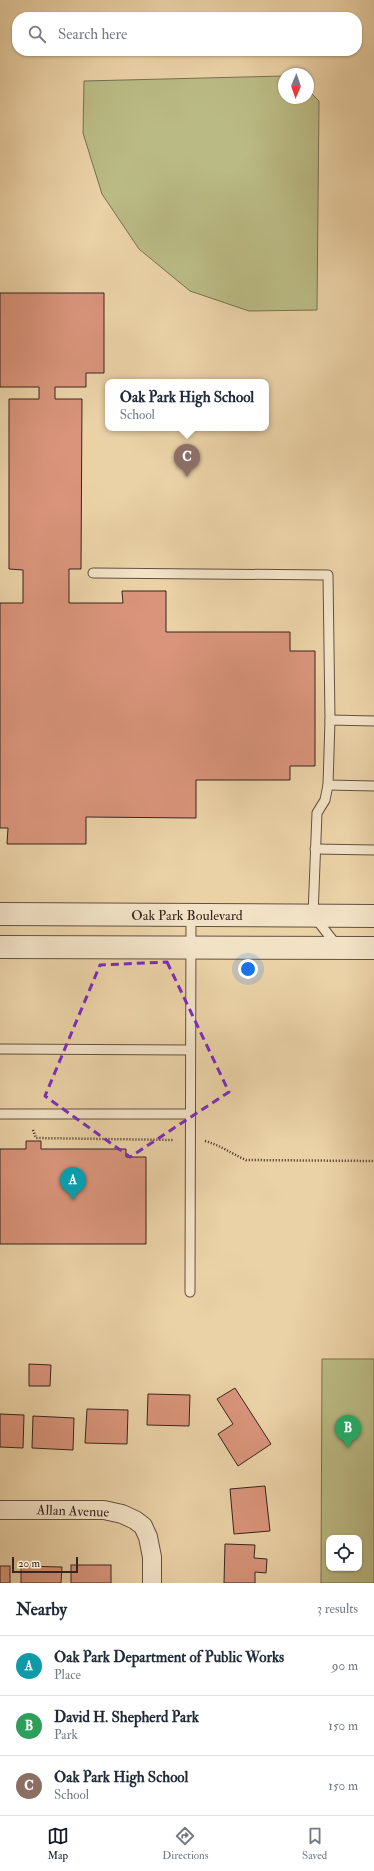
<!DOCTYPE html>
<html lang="en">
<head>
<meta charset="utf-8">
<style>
  body { margin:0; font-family:"IM FELL Double Pica",serif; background:#f6f6f7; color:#1f2937 }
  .controls { position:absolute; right:12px; bottom:12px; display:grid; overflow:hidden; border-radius:8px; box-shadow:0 1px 3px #0004 }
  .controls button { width:36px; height:36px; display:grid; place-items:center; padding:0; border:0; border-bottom:1px solid #e0e1e3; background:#fff; color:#1f2937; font:20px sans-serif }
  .compass { position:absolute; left:278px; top:68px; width:36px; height:36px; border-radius:50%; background:#fff; box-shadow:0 1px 3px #0004; rotate:182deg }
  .scale { position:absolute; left:12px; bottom:10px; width:66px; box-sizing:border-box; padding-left:4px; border:2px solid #37251e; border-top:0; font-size:11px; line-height:14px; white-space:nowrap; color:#37251e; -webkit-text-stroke:3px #f1e1c5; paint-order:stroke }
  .you { position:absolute; left:248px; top:969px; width:14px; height:14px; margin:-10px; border:3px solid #fff; border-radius:50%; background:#1a73e8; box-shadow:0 0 0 6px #1a73e833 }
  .badge { display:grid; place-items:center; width:26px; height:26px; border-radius:50%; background:#111827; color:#fff; font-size:13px; font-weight:700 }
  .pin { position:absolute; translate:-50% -33px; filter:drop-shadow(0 1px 2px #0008) }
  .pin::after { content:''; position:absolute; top:21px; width:14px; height:12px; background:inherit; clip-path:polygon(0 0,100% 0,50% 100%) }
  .popup { position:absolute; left:105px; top:379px; width:164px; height:52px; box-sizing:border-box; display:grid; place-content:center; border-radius:8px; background:#fff; filter:drop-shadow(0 1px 3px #0005); font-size:13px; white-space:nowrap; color:#747a83 }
  .popup b { font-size:15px; color:#1f2937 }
  .popup::after { content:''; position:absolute; left:50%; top:100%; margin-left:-8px; border:8px solid transparent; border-top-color:#fff }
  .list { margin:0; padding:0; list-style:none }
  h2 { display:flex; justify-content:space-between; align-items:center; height:52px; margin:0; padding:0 16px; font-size:17px }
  h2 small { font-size:13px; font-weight:400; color:#747a83 }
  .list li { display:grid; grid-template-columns:26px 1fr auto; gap:12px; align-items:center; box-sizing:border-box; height:60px; padding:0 16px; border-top:1px solid #e0e1e3 }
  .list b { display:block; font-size:15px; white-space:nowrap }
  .list p { margin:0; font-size:13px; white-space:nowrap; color:#747a83 }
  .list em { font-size:13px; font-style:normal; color:#747a83 }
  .icon { flex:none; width:22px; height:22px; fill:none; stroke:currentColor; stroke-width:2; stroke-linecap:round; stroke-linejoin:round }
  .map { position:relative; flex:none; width:374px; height:1583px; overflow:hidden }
  .search { position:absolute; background:#fff; box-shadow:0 1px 3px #0004; left:12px; right:12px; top:12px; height:44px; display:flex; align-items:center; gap:10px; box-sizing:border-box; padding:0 14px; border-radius:16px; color:#747a83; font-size:15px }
  .sheet { height:232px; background:#fff }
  nav { display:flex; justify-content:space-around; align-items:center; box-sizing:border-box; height:56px; border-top:1px solid #e0e1e3; background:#fff; font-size:11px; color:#747a83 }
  nav a { display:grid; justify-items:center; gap:2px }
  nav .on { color:#111827 }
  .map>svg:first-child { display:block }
  .green { fill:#baba84; stroke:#787051; fill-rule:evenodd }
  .building { fill:#d9947b; stroke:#37251e }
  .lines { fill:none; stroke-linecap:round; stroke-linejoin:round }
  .service-casing { stroke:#645040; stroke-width:11 }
  .minor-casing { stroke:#645040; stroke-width:20 }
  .tertiary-casing { stroke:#645040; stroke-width:24 }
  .path { stroke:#37251e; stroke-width:2.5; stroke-dasharray:1 2; stroke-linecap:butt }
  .service { stroke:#f1e1c5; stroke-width:9 }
  .minor { stroke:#f1e1c5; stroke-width:18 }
  .tertiary { stroke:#f1e1c5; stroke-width:22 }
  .marked { fill:none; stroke:#7b2cbf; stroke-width:3; stroke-dasharray:8 5; stroke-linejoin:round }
  .labels { text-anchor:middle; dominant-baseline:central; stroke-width:3.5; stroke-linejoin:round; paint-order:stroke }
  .street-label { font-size:14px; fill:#37251e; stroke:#f1e1c5 }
</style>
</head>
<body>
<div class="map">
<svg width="374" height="1583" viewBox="0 0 374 1583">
  <rect width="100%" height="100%" fill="#ead1a6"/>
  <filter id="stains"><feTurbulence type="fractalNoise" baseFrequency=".005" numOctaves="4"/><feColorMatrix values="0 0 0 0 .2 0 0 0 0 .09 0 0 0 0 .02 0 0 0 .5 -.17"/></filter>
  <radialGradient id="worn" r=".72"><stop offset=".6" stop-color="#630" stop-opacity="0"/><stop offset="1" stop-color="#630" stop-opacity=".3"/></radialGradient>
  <g class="green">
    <polygon points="284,76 284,98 308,98 308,90 319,101 317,310 249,311 190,291 139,249 102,194 83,133 84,81"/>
    <path d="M 322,1359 L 374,1359 L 374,1583 L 321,1583 ZM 329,1538 L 359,1538 L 359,1568 L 329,1568 Z"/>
  </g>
  <g class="building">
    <polygon points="0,293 104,293 104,373 86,373 86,387 55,387 55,399 82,399 81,569 69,569 69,603 123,603 122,591 166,591 166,632 290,632 290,651 315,651 315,766 290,766 290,780 196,780 196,818 86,817 86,844 7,844 8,828 0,828 0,603 23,603 23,570 9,569 9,399 39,399 39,387 0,387"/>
    <polygon points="26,1141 41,1141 41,1149 126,1149 126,1157 146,1157 146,1244 0,1244 0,1149 26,1149"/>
    <polygon points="29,1364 51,1365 50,1386 29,1386"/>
    <polygon points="235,1388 271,1444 238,1466 218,1434 233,1424 217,1399"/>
    <polygon points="148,1394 190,1395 189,1426 147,1425"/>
    <polygon points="87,1409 128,1410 127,1444 85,1443"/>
    <polygon points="0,1414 24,1415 23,1448 0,1447"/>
    <polygon points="33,1416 74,1418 73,1450 32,1448"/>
    <polygon points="265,1486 270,1531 234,1534 230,1489"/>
    <polygon points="225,1544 255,1545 254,1558 267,1559 266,1573 255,1572 255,1583 224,1583"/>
    <rect x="71" y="1565" width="40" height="18"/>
    <rect x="0" y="1566" width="10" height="17"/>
    <polygon points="21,1566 62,1567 61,1583 21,1583"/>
  </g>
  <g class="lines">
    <g class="service-casing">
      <g id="service">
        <polyline points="93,573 328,575 330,720"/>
        <polyline points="328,785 374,786"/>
        <polyline points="315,849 374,850"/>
        <polyline points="338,947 313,915 317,813 325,800 328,785 330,720 374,721"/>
        <polyline points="0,1049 190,1050"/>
        <polyline points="0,1114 190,1114"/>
        <polyline points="190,1292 191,915"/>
      </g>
    </g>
    <g class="minor-casing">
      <polyline id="minor" points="0,1510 104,1510 122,1514 135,1520 143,1526 148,1537 152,1557 152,1583"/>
    </g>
    <g class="tertiary-casing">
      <g id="tertiary">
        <polyline points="0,914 374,916"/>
        <polyline points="0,947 374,948"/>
      </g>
    </g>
    <g class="path">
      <polyline points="33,1130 36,1138 174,1140"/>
      <path d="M 205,1141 C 220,1145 232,1154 246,1160 L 374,1161"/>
    </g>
    <use href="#service" class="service"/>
    <use href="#minor" class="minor"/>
    <use href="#tertiary" class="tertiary"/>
  </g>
  <path class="marked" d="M 167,962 L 229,1092 L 130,1157 L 45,1096 L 100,965 Z"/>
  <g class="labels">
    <g class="street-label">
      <text x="187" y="915">Oak Park Boulevard</text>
      <text transform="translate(73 1511) rotate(2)">Allan Avenue</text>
    </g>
  </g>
  <rect width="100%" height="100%" filter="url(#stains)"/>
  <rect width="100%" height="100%" fill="url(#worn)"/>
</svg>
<div class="controls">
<button><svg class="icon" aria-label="locate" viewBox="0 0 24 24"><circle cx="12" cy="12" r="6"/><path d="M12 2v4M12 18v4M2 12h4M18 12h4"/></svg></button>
</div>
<svg class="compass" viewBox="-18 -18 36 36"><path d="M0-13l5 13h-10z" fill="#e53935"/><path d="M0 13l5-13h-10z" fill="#747a83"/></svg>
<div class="scale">20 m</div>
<div class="you"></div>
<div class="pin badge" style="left:73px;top:1200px;background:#0f9aa8">A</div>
<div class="pin badge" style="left:348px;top:1448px;background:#2e9e5b">B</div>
<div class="pin badge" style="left:187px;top:477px;background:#8d6e63">C</div>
<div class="popup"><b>Oak Park High School</b>School</div>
<div class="search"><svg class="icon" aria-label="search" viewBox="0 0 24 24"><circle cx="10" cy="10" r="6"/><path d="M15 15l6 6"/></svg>Search here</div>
</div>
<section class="sheet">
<h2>Nearby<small>3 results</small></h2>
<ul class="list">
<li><span class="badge" style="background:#0f9aa8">A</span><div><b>Oak Park Department of Public Works</b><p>Place</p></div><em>90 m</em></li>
<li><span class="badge" style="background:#2e9e5b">B</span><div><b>David H. Shepherd Park</b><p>Park</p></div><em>150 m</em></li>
<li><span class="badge" style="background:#8d6e63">C</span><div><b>Oak Park High School</b><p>School</p></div><em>150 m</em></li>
</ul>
</section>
<nav>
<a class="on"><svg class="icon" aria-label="map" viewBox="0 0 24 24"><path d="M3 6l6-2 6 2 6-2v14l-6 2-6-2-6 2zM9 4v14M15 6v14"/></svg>Map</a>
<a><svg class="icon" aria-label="directions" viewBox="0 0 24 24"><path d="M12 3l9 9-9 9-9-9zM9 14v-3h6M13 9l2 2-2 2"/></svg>Directions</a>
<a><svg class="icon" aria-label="saved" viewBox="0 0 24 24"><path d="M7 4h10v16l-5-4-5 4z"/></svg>Saved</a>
</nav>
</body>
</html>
